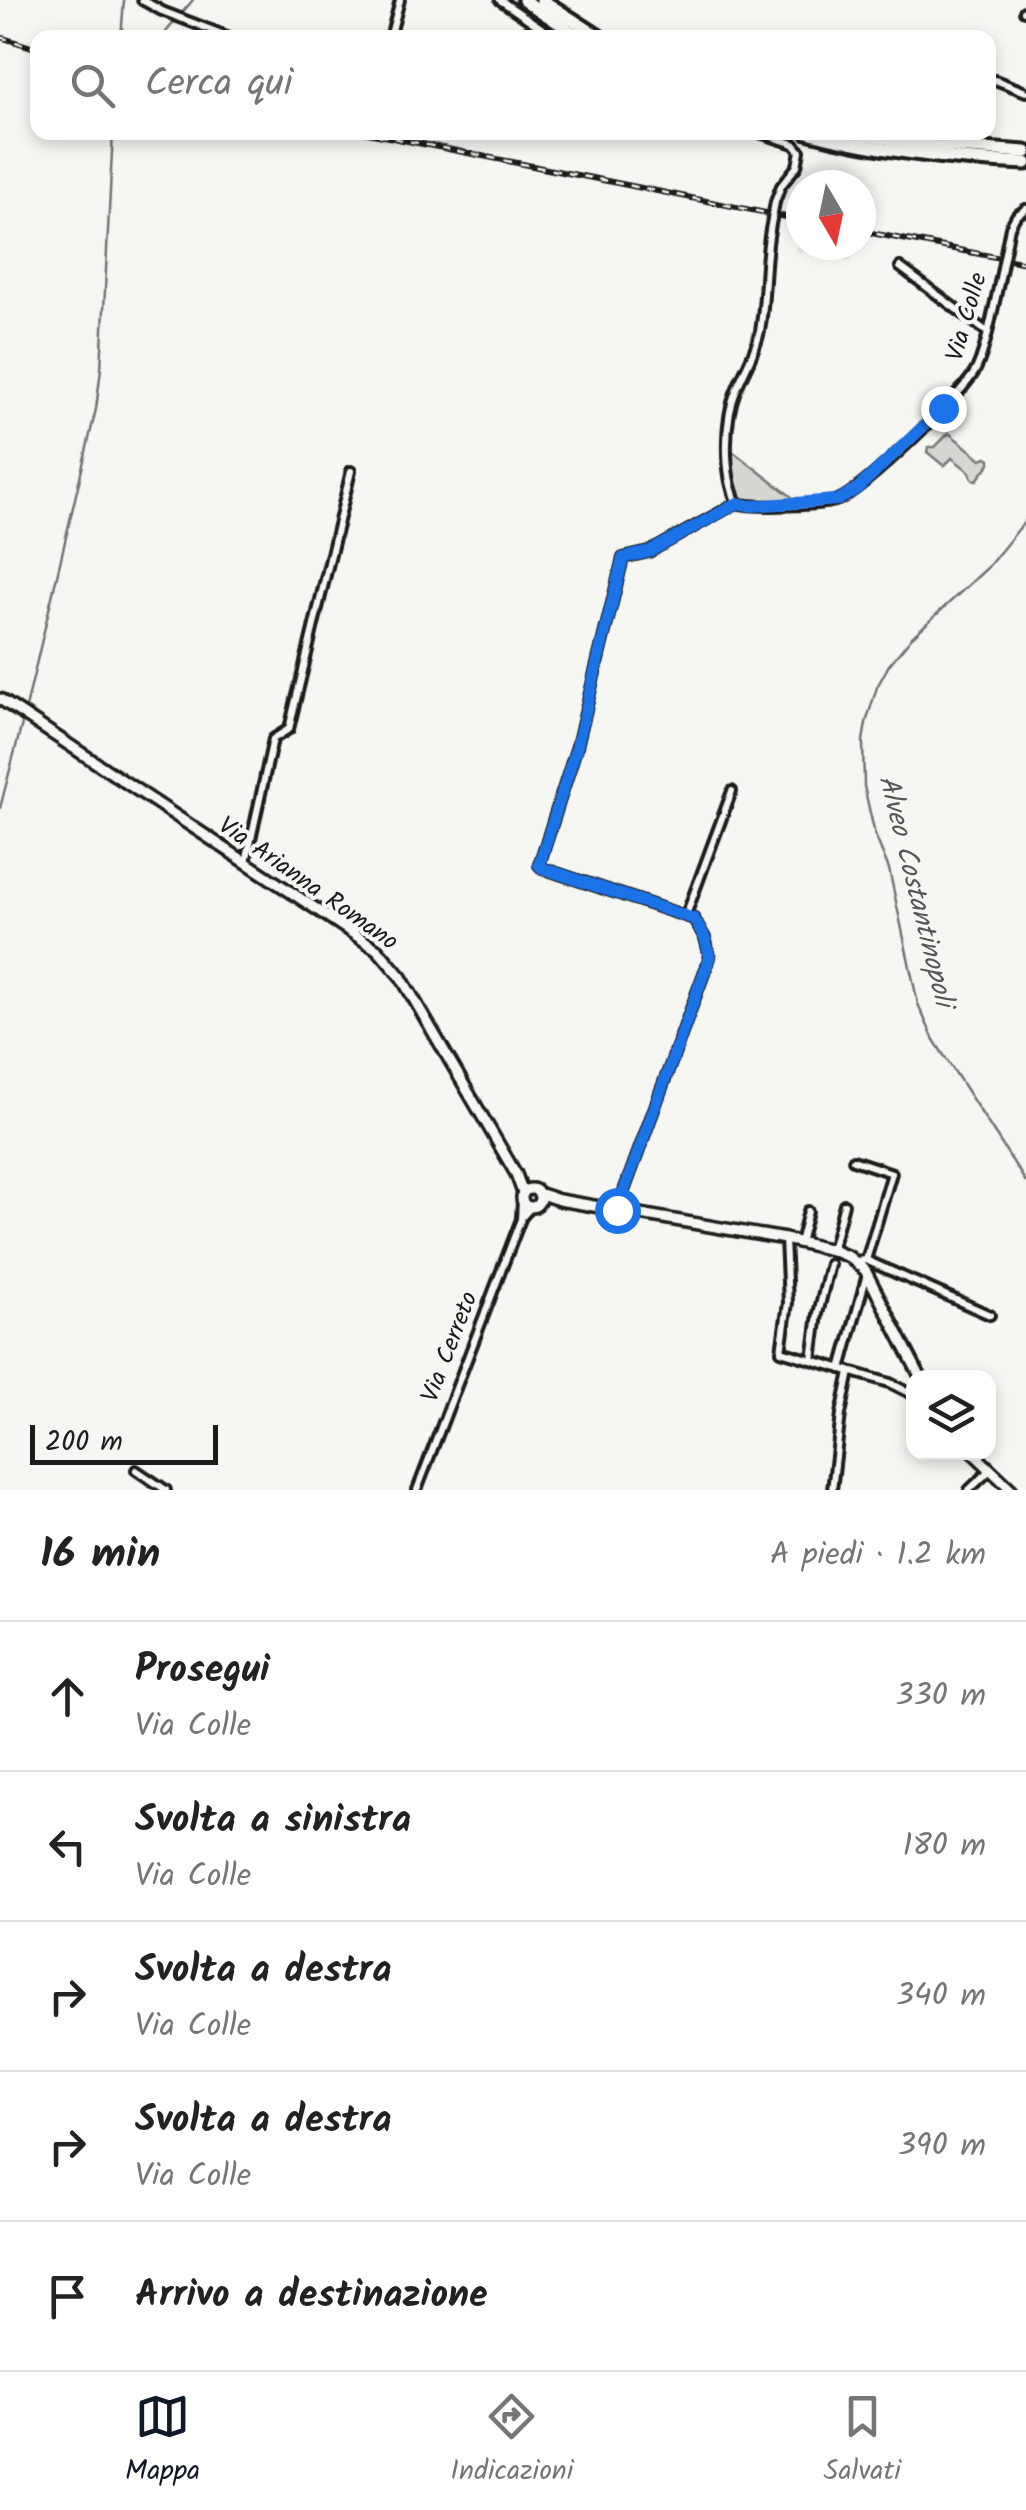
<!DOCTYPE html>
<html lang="it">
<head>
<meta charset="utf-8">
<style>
  body { margin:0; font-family:Kalam,sans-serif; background:#f2f2f2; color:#222 }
  .controls { position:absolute; right:30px; bottom:30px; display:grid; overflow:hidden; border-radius:20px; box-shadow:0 5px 15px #0003 }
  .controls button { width:90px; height:90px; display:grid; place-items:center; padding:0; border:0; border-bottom:2px solid #e0e0e0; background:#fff; color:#222; font:50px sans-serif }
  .compass { position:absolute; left:786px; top:170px; width:90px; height:90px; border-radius:50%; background:#fff; box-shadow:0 5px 15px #0003; rotate:171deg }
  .scale { position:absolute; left:30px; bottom:25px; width:188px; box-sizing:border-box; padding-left:10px; border:5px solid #1c1c1c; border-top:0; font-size:28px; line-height:35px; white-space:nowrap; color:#1c1c1c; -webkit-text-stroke:8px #f6f6f2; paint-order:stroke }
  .stop { position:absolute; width:30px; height:30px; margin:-22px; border:8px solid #1a73e8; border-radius:50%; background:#fff }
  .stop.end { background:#1a73e8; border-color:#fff; box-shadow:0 2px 10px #0008 }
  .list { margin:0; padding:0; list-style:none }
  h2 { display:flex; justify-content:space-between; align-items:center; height:130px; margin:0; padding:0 40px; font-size:42px }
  h2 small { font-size:32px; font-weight:400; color:#767676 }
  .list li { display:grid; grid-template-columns:65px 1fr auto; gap:30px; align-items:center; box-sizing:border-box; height:150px; padding:0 40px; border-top:2px solid #e0e0e0 }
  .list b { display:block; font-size:38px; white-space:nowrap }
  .list p { margin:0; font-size:32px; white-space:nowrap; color:#767676 }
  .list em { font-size:32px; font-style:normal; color:#767676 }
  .icon { flex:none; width:55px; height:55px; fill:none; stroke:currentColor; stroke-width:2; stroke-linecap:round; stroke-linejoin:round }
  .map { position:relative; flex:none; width:1026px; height:1490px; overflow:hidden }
  .search { position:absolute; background:#fff; box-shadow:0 5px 15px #0003; left:30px; right:30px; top:30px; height:110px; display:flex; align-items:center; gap:25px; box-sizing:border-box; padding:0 35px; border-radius:20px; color:#767676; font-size:38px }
  .sheet { height:880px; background:#fff }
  nav { display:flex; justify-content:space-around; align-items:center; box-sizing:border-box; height:140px; border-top:2px solid #e0e0e0; background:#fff; font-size:28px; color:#767676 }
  nav a { display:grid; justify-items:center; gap:5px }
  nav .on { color:#111827 }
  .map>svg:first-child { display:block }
  .built { fill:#e6e6e2 }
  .green { fill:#d6d6d2; stroke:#797977; stroke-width:2.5 }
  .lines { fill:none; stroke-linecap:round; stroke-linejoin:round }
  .stream { stroke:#727271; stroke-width:2.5 }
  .street-casing { stroke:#1c1c1c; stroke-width:14 }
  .secondary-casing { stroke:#1c1c1c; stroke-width:16 }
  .highway-casing { stroke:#1c1c1c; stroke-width:19 }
  .street { stroke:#f6f6f2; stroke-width:6 }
  .secondary { stroke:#f6f6f2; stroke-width:9 }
  .highway { stroke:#f6f6f2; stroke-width:11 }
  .rail-casing { stroke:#1c1c1c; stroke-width:6 }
  .rail { stroke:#f6f6f2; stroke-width:2.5; stroke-dasharray:8; stroke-linecap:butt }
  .street-bridge-casing { stroke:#1c1c1c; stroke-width:14; stroke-linecap:butt }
  .street-bridge { stroke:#f6f6f2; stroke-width:6 }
  .route { stroke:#1a73e8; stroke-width:12 }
  .labels { text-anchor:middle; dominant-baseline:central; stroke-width:8; stroke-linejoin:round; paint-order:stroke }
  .street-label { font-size:25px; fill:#1c1c1c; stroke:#f6f6f2 }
  .water-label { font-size:28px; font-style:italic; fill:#565654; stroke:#f6f6f2 }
</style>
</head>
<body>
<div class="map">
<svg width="1026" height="1490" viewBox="0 0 1026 1490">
  <rect width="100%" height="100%" fill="#f6f6f2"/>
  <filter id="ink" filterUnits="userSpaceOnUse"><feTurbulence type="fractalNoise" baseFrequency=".01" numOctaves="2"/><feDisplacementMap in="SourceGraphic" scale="20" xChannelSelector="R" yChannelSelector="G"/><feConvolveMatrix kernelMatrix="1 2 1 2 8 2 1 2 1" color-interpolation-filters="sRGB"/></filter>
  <g filter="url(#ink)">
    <polygon class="built" points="801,226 801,245 854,245 851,261 797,251"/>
    <g class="green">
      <polygon points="949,433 981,459 987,457 990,459 990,463 977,480 972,479 970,472 952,458 944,466 927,452 928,447 935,447"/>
      <polygon points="731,450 796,500 755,504 743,501 735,484"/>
    </g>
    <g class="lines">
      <g class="stream">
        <polyline points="181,14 193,0"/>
        <polyline points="121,38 124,0"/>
        <polyline points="161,38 176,20"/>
        <polyline points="1026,520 987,568 911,638 889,665 877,687 866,723 863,741 864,786 875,835 889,869 918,1004 934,1040 1026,1182"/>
        <polyline points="25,712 96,409 101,369 113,132"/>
        <polyline points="0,808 23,720"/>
      </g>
      <g class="street-casing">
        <g id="street">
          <polyline points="142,0 162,11 232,38"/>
          <polyline points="500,0 556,38"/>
          <polyline points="1024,11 1026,11"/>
          <polyline points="390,38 400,0"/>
          <polyline points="995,80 1026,92"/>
          <polyline points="757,132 794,144 800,151 797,166 781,186 775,202"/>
          <polyline points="1010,227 1016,216 1026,209"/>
          <polyline points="900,267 987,332"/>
          <path d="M 737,503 C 723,473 724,419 737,388 C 745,369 756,351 760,331 C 766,297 764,263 770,230"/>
          <polyline points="246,862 273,739 289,729 351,471"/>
          <polyline points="686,915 732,791"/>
          <polyline points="853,1160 892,1173 866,1260"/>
          <path d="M 617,1210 L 710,957 L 705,938 L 694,919 L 542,868 L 539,865 L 577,746 L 623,558 L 649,552 L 737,503 C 753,508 823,506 838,500 C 864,489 958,398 974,373 C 985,356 994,305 999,283"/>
          <polyline points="521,1218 531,1207"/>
          <polyline points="785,1239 788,1303 781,1351 890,1383 914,1395"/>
          <polyline points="800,1243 808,1211"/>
          <polyline points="832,1250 844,1204"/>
          <polyline points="855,1261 866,1260 990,1315"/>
          <polyline points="812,1360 818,1314 830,1264"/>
          <polyline points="841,1369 867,1274"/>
          <polyline points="136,1470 166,1490"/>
          <polyline points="417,1490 521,1219 522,1201"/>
          <polyline points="832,1490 841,1414 850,1372"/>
          <polyline points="969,1490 990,1470"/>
        </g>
      </g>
      <g class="secondary-casing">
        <g id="secondary">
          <polyline points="0,699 378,950 401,977 516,1174 523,1193"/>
          <circle cx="531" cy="1198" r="9"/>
          <polyline points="538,1193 559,1200 785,1239 832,1250 849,1257 865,1270 921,1378"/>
          <polyline points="972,1452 1012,1490"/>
        </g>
      </g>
      <g class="highway-casing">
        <g id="highway">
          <polyline points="524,0 581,38"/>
          <polyline points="542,0 601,38"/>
          <path d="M 807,132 C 879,151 952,160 1026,163"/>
          <polyline points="853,132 925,145 1026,152"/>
        </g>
      </g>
      <use href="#street" class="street"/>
      <use href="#secondary" class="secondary"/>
      <use href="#highway" class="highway"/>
      <g class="rail-casing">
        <g id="rail">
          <polyline points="0,37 38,49"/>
          <polyline points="363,132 801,220"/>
          <polyline points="861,231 1026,263"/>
        </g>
      </g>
      <use href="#rail" class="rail"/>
      <g class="street-bridge-casing">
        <g id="street-bridge">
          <polyline points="770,230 775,202"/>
          <polyline points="999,283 1010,227"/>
        </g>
      </g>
      <use href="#street-bridge" class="street-bridge"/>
    </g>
  </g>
  <g class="lines" filter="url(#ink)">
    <polyline class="route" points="617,1210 710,957 705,938 694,919 542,868 539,865 577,746 623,558 649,552 738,503 751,506 838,500 858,488 943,408"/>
  </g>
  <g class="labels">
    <g class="street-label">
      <text transform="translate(967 317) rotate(-74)">Via Colle</text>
      <text transform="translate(308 884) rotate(35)">Via Arianna Romano</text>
      <text transform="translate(450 1347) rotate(-69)">Via Cerreto</text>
    </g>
    <g class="water-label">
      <text transform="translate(915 891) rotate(76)">Alveo Costantinopoli</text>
    </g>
  </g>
</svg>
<div class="controls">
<button><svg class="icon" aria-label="layers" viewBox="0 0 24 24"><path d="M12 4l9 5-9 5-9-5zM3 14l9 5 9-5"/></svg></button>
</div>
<svg class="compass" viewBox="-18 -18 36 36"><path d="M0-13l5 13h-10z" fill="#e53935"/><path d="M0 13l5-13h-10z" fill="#767676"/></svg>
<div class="scale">200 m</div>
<div class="stop" style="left:617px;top:1210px"></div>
<div class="stop end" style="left:943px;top:408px"></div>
<div class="search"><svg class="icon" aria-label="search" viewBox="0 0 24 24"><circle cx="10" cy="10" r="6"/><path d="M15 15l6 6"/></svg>Cerca qui</div>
</div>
<section class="sheet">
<h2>16 min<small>A piedi · 1.2 km</small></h2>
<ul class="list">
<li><svg class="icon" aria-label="ahead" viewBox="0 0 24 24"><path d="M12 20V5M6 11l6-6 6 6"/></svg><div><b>Prosegui</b><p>Via Colle</p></div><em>330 m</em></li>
<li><svg class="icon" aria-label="left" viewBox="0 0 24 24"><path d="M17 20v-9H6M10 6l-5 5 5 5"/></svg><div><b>Svolta a sinistra</b><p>Via Colle</p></div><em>180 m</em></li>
<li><svg class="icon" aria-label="right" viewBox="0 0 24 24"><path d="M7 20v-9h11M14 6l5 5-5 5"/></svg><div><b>Svolta a destra</b><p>Via Colle</p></div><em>340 m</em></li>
<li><svg class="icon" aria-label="right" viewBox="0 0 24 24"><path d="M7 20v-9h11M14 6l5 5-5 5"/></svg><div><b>Svolta a destra</b><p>Via Colle</p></div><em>390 m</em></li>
<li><svg class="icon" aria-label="arrive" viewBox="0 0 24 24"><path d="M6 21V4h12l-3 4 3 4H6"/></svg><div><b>Arrivo a destinazione</b></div></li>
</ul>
</section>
<nav>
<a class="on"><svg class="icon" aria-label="map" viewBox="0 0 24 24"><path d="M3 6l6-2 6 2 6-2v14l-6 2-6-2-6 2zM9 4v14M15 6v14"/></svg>Mappa</a>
<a><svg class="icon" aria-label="directions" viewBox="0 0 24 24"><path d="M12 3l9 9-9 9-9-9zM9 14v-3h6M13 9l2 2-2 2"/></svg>Indicazioni</a>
<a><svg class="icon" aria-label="saved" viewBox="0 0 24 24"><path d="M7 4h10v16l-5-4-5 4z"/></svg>Salvati</a>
</nav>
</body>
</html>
